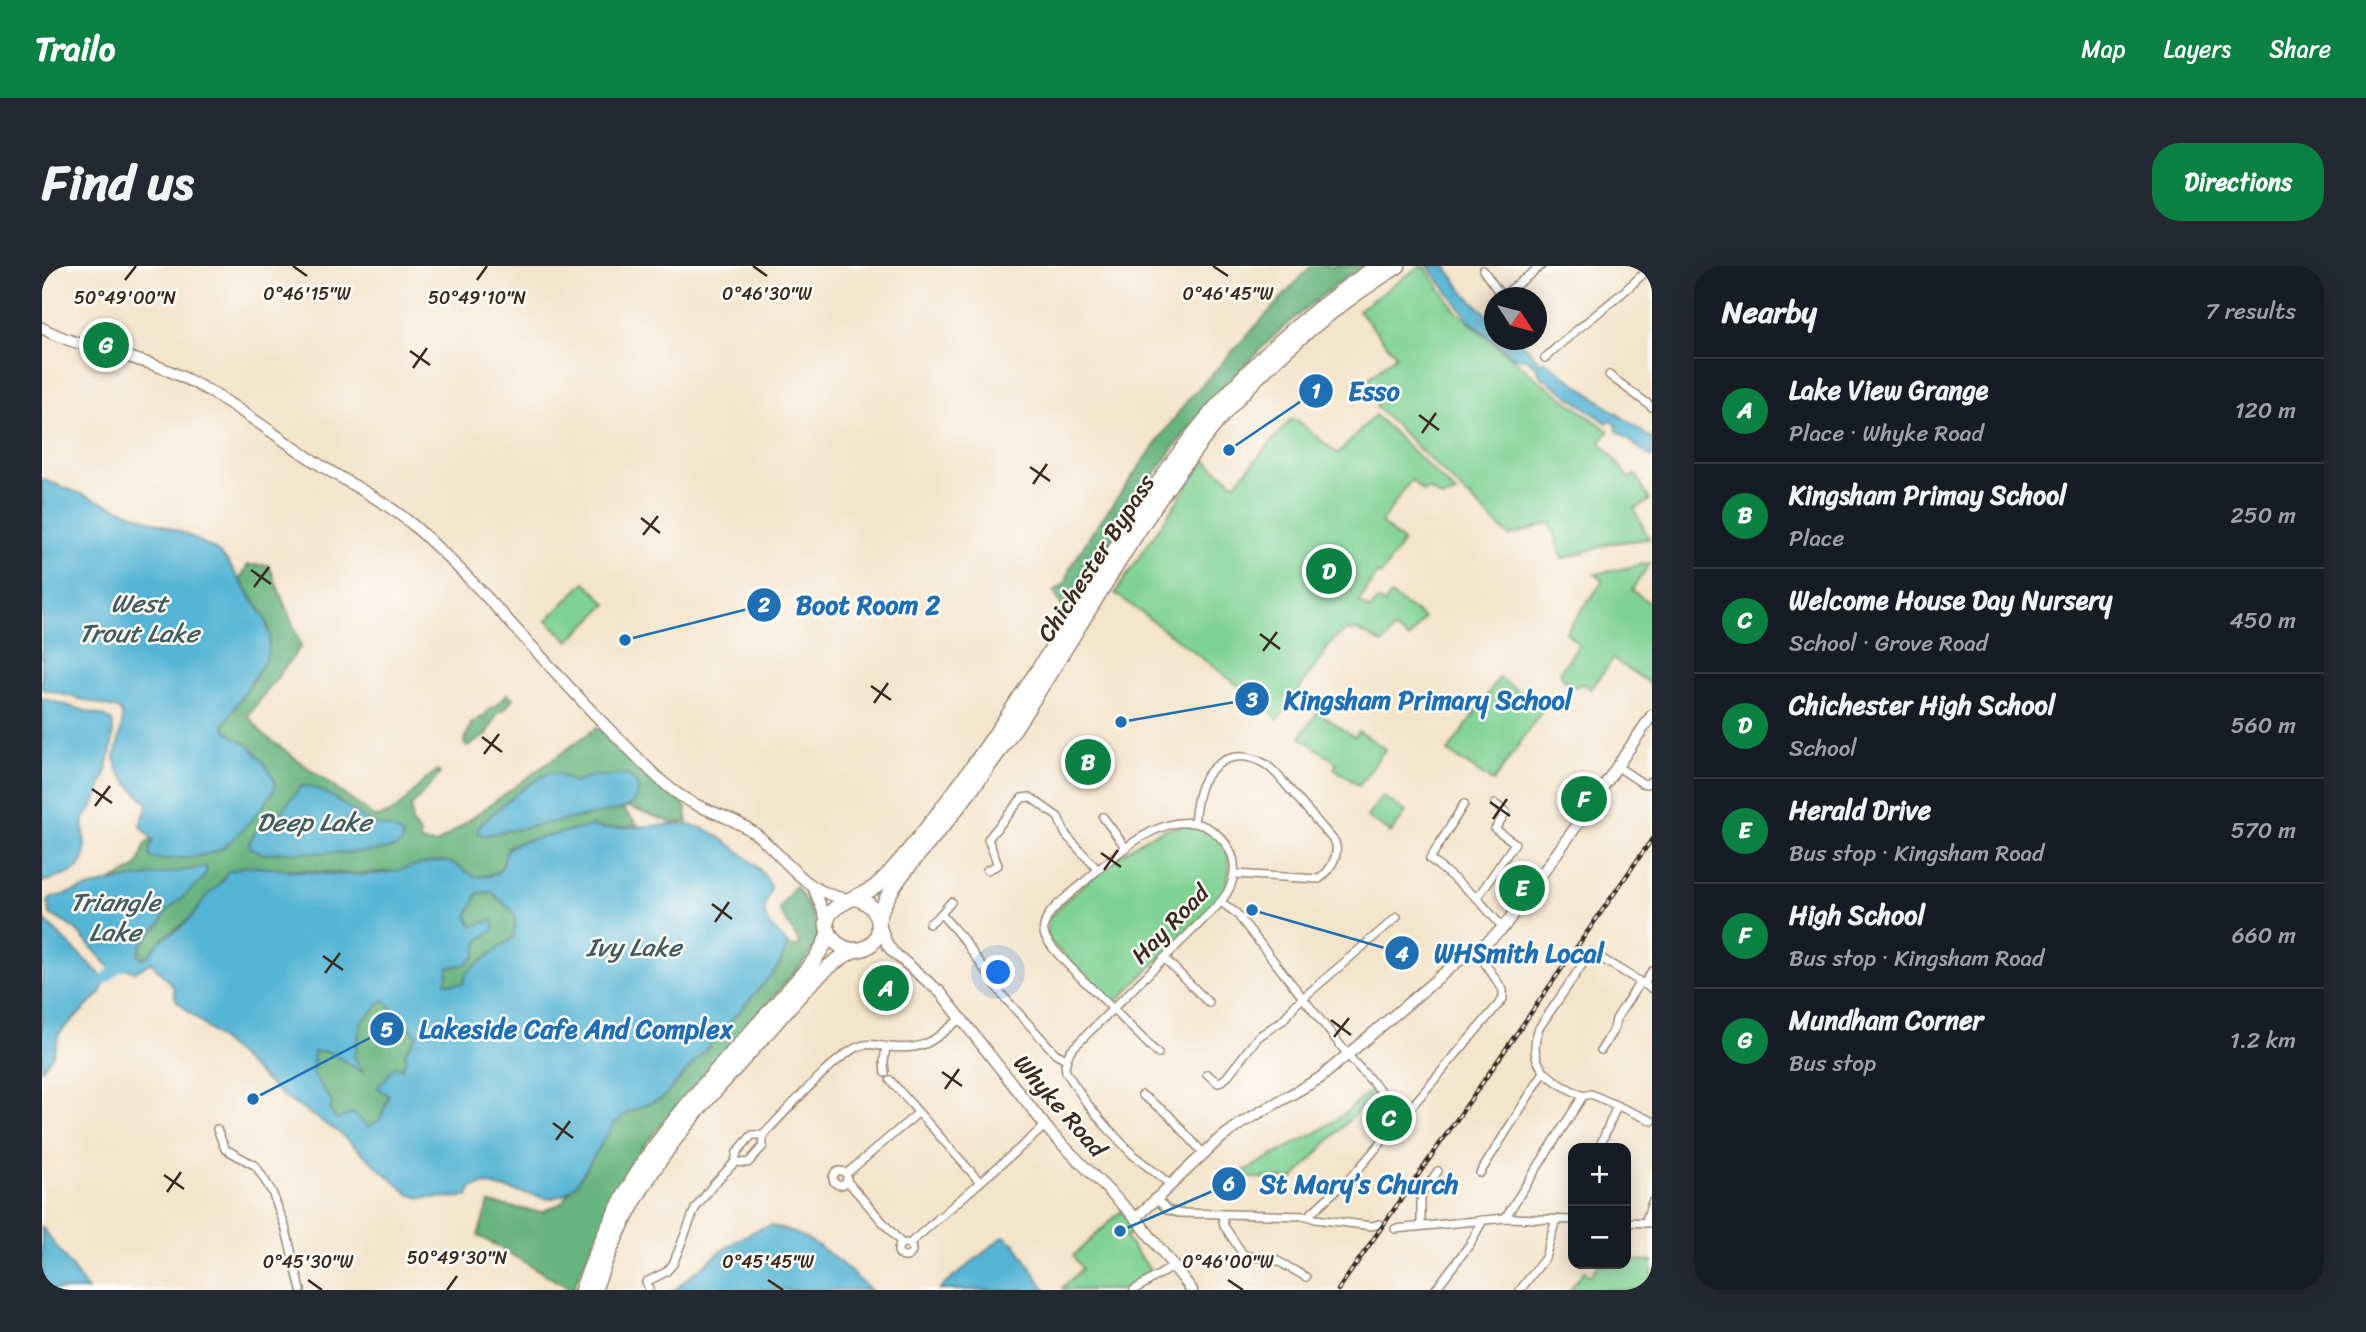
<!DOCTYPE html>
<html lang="en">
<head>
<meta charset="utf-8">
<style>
  body { margin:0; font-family:Sriracha,sans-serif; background:#242831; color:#f1f3f6 }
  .controls { position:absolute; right:21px; bottom:21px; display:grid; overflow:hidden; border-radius:14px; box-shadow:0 4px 18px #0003 }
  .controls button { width:63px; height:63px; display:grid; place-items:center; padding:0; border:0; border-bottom:2px solid #363941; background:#171b24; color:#f1f3f6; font:35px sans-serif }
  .compass { position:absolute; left:1442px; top:21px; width:63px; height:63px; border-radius:50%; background:#171b24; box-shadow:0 4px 18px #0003; rotate:126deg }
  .you { position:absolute; left:957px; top:707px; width:24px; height:24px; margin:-18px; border:5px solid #fff; border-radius:50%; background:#1a73e8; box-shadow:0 0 0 10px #1a73e833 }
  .badge { display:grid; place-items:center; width:46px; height:46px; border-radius:50%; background:#0b8043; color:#fff; font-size:23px; font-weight:700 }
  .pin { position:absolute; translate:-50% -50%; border:4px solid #fff; box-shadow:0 2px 7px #0006 }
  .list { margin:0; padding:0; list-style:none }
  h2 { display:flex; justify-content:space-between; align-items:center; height:91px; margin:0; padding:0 28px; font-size:30px }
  h2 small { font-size:23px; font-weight:400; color:#9ea1a6 }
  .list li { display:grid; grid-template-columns:46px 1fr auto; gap:21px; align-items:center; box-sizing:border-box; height:105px; padding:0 28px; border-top:2px solid #363941 }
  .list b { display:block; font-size:26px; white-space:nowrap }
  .list p { margin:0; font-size:23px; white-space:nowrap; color:#9ea1a6 }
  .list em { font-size:23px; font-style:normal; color:#9ea1a6 }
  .map { position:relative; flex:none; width:1610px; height:1024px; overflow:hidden; border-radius:28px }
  header { display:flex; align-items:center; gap:42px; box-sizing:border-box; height:98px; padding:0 35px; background:#0b8043; color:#fff }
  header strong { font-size:33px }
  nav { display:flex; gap:38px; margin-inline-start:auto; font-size:24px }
  .intro { display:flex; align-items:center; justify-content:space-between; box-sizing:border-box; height:168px; padding:0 42px }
  h1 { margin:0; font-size:49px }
  .button { padding:18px 32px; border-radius:28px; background:#0b8043; color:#fff; font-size:24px; font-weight:700 }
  main { display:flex; gap:42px; padding:0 42px }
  aside { flex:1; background:#171b24; border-radius:28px; box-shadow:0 4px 18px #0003 }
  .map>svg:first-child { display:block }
  .green { fill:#80d294; stroke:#5e7e59; stroke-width:2 }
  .forest { fill:#68b47e; stroke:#526f4e; stroke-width:2 }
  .water { fill:#57b5d5; stroke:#49707a; stroke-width:2; fill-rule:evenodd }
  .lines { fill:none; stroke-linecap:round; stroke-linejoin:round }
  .river { stroke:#57b5d5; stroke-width:10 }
  .street-casing { stroke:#988774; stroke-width:10 }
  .secondary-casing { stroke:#988774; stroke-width:13 }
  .highway-casing { stroke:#988774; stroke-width:17 }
  .street { stroke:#fff; stroke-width:7 }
  .secondary { stroke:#fff; stroke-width:10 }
  .highway { stroke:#fff; stroke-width:14 }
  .rail-casing { stroke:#3b2a1e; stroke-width:4.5 }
  .rail { stroke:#fdfcf7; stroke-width:2; stroke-dasharray:5; stroke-linecap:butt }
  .ticks { fill:none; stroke:#3b2a1e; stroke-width:2.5 }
  .labels { text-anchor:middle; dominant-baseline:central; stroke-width:5; stroke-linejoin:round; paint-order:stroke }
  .street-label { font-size:24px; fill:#3b2a1e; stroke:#fdfcf7 }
  .water-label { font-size:26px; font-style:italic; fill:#455b5e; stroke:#fdfcf7 }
  .ticks-label { font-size:18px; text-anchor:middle; fill:#3b2a1e; stroke:#fdfcf7; stroke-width:5; stroke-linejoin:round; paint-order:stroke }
  .leader { fill:none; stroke:#1f6fb2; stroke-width:2.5 }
  .callout-dot { fill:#1f6fb2; stroke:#fdfcf7; stroke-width:2.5 }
  .mark-label { font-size:21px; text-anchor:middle; font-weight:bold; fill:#fff }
  .callout-label { font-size:26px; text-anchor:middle; font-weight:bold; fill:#1f6fb2; stroke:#fdfcf7; stroke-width:5; stroke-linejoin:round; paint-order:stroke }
</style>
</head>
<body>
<header>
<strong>Trailo</strong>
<nav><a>Map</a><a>Layers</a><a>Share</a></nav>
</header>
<div class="intro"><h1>Find us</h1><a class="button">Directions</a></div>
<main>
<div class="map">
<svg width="1610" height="1024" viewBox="0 0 1610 1024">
  <rect width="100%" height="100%" fill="#fdfcf7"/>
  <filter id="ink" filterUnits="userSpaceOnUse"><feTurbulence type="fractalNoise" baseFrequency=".0143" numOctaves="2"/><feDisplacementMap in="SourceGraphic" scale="14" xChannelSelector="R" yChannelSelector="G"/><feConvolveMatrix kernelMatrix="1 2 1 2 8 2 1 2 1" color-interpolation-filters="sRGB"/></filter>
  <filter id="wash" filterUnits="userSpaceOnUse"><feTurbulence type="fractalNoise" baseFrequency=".00686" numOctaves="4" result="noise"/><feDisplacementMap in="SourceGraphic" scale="28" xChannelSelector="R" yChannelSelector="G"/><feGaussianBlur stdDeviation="1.57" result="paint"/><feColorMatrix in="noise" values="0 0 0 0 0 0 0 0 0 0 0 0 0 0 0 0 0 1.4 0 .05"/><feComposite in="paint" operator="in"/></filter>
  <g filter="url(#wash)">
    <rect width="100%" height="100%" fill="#f4e4cb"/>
    <g class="green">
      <polygon points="1378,0 1382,0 1414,45 1491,110 1567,165 1559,176 1587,212 1594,209 1608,234 1592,243 1607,273 1570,277 1520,293 1508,257 1467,270 1334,141 1335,135 1319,119 1354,89 1316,44"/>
      <polygon points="1333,149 1415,228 1400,232 1386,223 1382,226 1369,214 1339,257 1361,276 1339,309 1335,307 1317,336 1328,344 1335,334 1342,338 1349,329 1382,352 1367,373 1352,363 1341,378 1315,364 1305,365 1292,373 1236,454 1225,441 1073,327 1163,194 1193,218 1248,154 1254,154 1296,188"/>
      <polygon points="1608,297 1590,324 1610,339 1610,419 1571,393 1549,423 1542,418 1532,421 1521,413 1518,405 1537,379 1524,366 1561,315 1553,308"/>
      <polygon points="543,316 565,338 527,375 505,354"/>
      <polygon points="1457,412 1502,442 1451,516 1406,486"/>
      <polygon points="1276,446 1312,471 1317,465 1343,483 1317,520 1292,502 1295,497 1258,471"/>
      <polygon points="1340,530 1364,546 1349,567 1325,551"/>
      <path d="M 1146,558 C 1152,560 1161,561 1167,565 C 1192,580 1192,612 1177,634 L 1076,734 L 1064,733 L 1009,676 L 1005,670 L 1005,656 C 1021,632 1087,579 1114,567 C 1125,562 1134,560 1146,558 Z"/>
      <polygon points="1332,821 1335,824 1251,913 1210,912 1200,906 1277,865 1302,848"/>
      <polygon points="1079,945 1095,960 1083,972 1108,1003 1085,1024 1022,1024 1020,1022 1040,1003 1031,990"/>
      <polygon points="1584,994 1610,995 1610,1024 1528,1024 1542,1005 1548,1010 1557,998 1584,998"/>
    </g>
    <g class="forest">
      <path d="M 1269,0 L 1322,0 C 1243,51 1175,122 1120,198 C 1086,244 1058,294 1028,343 L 1022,344 L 1012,326 L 1024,316 L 1028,302 L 1051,265 L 1145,135 Z"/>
      <path d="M 206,299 L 227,299 L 259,380 L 206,450 L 221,468 L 332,551 C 362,550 371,517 396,505 L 398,508 L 369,541 L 370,558 L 378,567 L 378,576 L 394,578 L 554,462 L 562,465 L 611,514 L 643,539 L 646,556 L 628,556 L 587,541 C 594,534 598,525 594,516 L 547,511 L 533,517 L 521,510 L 443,569 L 581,543 L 596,559 L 560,563 L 550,560 L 469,579 L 465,583 L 459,603 L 453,608 L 433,611 L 353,605 L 309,608 L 204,600 L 164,632 C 150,660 119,665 107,690 L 100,690 L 96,683 L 102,673 L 120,656 L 122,647 L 160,614 L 67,616 C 76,611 92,606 97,597 C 101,588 100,578 110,573 L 108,583 L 182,580 L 224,536 L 233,515 L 212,485 L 182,463 L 184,454 C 200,430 235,391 226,361 C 221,344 207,328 198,313 Z"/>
      <polygon points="465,428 471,432 464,442 455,448 445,469 425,481 422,477 429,458 443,449 447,443 454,440"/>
      <path d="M 753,620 C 763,632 780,662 774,678 C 771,685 765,691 761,697 L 639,835 L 601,881 L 566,946 L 530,1024 L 436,969 L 447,937 L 499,946 L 520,937 L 572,858 L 586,846 L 621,832 L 732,706 L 739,696 L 745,678 L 754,682 L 758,678 L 737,643 Z"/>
      <polygon points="450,626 473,648 472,671 425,706 421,718 402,717 407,701 422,699 431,660 425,651 436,627"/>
      <polygon points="342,734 375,769 363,787 365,792 359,803 337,822 347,830 338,854 326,861 295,854 288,845 271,808 272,786 286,785 320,805 311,791 320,755"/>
    </g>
    <g class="water">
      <path d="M 1386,0 L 1404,0 L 1421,25 L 1452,56 L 1452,74 C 1467,74 1476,73 1487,83 C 1491,88 1493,93 1499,96 L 1503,95 L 1610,173 L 1610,192 L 1574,164 L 1576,160 L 1568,154 L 1565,157 L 1499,110 L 1495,101 L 1484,93 L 1474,93 L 1429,56 Z"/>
      <path d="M 0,213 L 144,268 L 174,284 L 185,295 L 223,353 L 228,371 L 225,391 L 182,459 C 186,470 197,473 206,479 C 213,485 234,510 233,519 C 233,531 188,579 177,584 C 165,590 118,597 108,591 L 107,587 L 111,574 L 98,559 L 106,538 L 82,513 L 75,502 L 73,491 L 80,460 L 80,449 L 76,443 L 0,423 Z"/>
      <path d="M 0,432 L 64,451 L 70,455 C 75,473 61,520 52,538 C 50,543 46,547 43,551 C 37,565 51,590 35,603 C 27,610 10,613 0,616 Z"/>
      <path d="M 507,507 L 516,508 L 533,517 L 550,510 L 585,509 C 602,518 598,537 581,543 L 443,569 L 436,567 L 436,561 C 457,542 480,520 507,507 Z"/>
      <path d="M 259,520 C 286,520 308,548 332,558 C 343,562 354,561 361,571 L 359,578 C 347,590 257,586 235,586 L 223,588 L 208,582 L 207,577 L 216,562 L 226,563 Z"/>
      <path d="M 639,558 C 648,559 656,560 665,564 C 680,572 726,604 728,621 C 729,632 719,640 724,652 C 736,679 759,667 732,706 L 621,832 L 586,846 L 572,858 L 533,920 L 523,928 L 508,933 L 443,918 L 429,922 L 426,931 L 379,932 L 367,928 L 296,866 L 243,832 L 134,734 L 131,720 L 109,696 L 94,706 L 83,702 L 71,705 L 33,663 L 8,648 L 6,636 L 9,632 L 67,616 L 164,601 L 165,605 L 160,614 L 123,647 L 120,656 L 99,678 L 96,689 L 99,692 L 107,690 C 114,674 126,671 139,661 C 150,653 157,641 164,631 C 173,621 179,620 185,606 L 204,600 C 249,603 298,613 343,607 C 363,604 381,595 401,595 C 422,596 424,617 450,609 C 471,601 452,584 479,576 L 550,560 L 560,563 ZM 450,626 L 473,648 L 472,671 L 425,706 L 421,718 L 403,717 L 407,701 L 422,699 L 433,691 L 436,675 L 453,663 L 451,654 L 431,660 L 425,651 L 436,627 ZM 342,734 L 375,769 L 363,787 L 365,792 L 359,803 L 353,800 L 336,822 L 347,830 L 338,854 L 326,861 L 311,847 L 295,854 L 288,845 L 290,836 L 271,808 L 272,786 L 286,785 L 322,807 L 312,791 L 320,755 Z"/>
      <polygon points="0,652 63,713 59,727 18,766 10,790 0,803"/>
      <path d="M 729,960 C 771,968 798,996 828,1024 L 632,1024 C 653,1006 703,962 729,960 Z"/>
      <polygon points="0,961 46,1024 0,1024"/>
      <polygon points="962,970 973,978 1004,1024 896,1024"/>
    </g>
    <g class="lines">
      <polyline class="river" points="63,713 76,701 83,699"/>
    </g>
  </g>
  <g filter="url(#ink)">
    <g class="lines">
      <g class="street-casing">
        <g id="street">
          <polyline points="1441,4 1461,32"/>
          <polyline points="1460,30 1499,0"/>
          <path d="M 1503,92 C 1537,59 1577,34 1609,0"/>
          <polyline points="1567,109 1610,141"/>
          <polyline points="1576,501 1600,517 1605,518 1610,514"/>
          <polyline points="1422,538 1388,593 1435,632 1461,662"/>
          <polyline points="1061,551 1084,582"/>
          <path d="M 1152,556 C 1155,531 1157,509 1181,495 C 1194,488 1210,490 1223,498 C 1234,505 1241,516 1250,526 C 1264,542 1278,559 1293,576 C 1298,588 1288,606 1277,613 L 1192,608"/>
          <polyline points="945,604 956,599 946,573 980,532 988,531 1016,551 1024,569 1056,604"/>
          <polyline points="1435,632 1473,577 1453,563 1464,546 1453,538"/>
          <polyline points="909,636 899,648 921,673 961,730 1013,787 1024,793"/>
          <polyline points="1179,636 1194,647 1310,794 1361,849"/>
          <polyline points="887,658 899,648"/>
          <polyline points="1122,692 1167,737"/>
          <polyline points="1602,718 1610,705"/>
          <polyline points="1559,784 1572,763 1574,753 1598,716"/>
          <path d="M 1116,788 L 1066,738 C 1054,726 1004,681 1002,667 C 1001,663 1003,656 1005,652 C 1012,639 1029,628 1040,618 C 1069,592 1126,538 1168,563 C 1179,570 1187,580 1191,592 C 1196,613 1185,631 1170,645 L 1028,785 L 1023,799 L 1024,806 L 1044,836 L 1061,857 L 1091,889 L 1129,919"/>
          <polyline points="843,807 842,796 844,781"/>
          <polyline points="1165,808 1176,817 1184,812 1216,771 1241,754 1254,738 1355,651"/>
          <polyline points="848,814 938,916"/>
          <polyline points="1100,829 1126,848 1161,887"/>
          <path d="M 1541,830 C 1511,815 1482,801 1497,762 L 1549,686 L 1610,723"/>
          <polyline points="175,863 183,883 214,900 230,926 243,960 259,1024"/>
          <polyline points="1557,882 1575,840"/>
          <polyline points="693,896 695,886 710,869 721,869"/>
          <circle cx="798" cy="912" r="7"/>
          <polyline points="1438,907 1502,806"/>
          <polyline points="804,908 876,847"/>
          <polyline points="805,915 860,978"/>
          <polyline points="1114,933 1126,944 1136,947 1266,950 1273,953 1330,960 1337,958"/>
          <polyline points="1180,948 1182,960 1201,988 1206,990 1234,994 1264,1011"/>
          <polyline points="1266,950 1314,906 1461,733 1461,724 1434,684"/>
          <polyline points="1463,952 1541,830 1549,828 1610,855"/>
          <polyline points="1584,956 1610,957"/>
          <polyline points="1603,957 1610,936"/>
          <polyline points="1379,960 1379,928 1396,905"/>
          <polyline points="1353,963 1463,952 1531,954"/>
          <circle cx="863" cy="984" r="7"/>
          <polyline points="867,978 1003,860"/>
          <path d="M 607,1024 L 604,1016 L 624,1006 L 631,998 L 653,943 L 671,919 L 693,896 L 706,897 L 721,880 L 721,869 C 742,848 791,791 816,781 C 827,776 836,780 847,781 C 884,785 892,774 919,752"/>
          <polyline points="1092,1024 1130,1001"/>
          <polyline points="1393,1024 1428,978 1441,954"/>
          <polyline points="1478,1024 1503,992 1514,953"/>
        </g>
      </g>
      <g class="secondary-casing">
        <g id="secondary">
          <path d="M 0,62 C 38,83 85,87 125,104 C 178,126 222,162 269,193 C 303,216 339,232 371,259 C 445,324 506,403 576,472 C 592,487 605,503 622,517 C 632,526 644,534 657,540 C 676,549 696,554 714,568 C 746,594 762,627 806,633"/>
          <polyline points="772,623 786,658"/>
          <polyline points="838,659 846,680 851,686 899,727 1009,867 1094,952 1150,1024"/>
          <polyline points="1094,952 1175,875 1201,856 1278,812 1415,696 1444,677 1461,662 1538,555 1610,449"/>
        </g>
      </g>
      <g class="highway-casing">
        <g id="highway">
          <path d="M 812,632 C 845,638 845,683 813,684 C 804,684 795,679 790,672 C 769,640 817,633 833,621 C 843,613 851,603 859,594 C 933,506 993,409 1055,312 C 1088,261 1118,210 1156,163 C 1206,99 1268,45 1335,0"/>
          <path d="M 837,651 C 848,615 880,586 903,557 C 922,534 940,509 957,485 C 1029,381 1087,266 1166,167 C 1218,101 1285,44 1356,0"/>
          <path d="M 540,1024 C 557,977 579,931 607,889 C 655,820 717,760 771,696 L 782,679 L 787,666"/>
          <path d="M 552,1024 C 569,977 591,932 620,891 C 649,848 686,811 720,772 C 750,739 773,705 812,684"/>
        </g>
      </g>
      <use href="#street" class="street"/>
      <use href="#secondary" class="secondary"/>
      <use href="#highway" class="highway"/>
      <g class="rail-casing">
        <polyline id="rail" points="1296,1024 1610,573"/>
      </g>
      <use href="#rail" class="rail"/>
    </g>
  </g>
  <path class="ticks" d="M 251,0 L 265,10M 711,0 L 725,10M 1171,0 L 1186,10M 83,14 L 94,0M 435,14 L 445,0M 368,85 L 388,99M 371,102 L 385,82M 1377,149 L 1397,164M 1380,167 L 1394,147M 988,201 L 1008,215M 991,218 L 1005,198M 599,252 L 618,267M 601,269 L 616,250M 209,304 L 229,318M 212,321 L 227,301M 1218,368 L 1238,383M 1221,385 L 1235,366M 829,420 L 849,434M 832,437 L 846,417M 440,471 L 460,486M 442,488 L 457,468M 50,523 L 70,537M 1448,536 L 1468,550M 53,540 L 68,520M 1451,553 L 1465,533M 1059,587 L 1079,601M 1062,604 L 1076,584M 670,638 L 690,653M 673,656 L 687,636M 281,690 L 301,704M 283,707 L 298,687M 1289,754 L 1309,769M 1292,771 L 1307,752M 900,806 L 920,820M 903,823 L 917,803M 511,857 L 531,872M 514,874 L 528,855M 122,909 L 142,923M 125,926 L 139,906M 266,1014 L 280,1024M 726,1014 L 741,1024M 1186,1014 L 1201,1024M 405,1024 L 415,1010"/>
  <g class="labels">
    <g class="street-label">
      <text transform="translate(1054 292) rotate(-57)">Chichester Bypass</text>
      <text transform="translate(1128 658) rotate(-46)">Hay Road</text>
      <text transform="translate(1018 840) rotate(49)">Whyke Road</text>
    </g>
    <g class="water-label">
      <text x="97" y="337">West<tspan x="97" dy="30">Trout Lake</tspan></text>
      <text x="272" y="556">Deep Lake</text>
      <text x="73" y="636">Triangle<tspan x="73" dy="30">Lake</tspan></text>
      <text x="592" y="681">Ivy Lake</text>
    </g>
  </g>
  <g class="ticks-label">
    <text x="265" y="34">0°46'15"W</text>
    <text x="725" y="34">0°46'30"W</text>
    <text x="1186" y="34">0°46'45"W</text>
    <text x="83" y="38">50°49'00"N</text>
    <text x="435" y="38">50°49'10"N</text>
    <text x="415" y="998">50°49'30"N</text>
    <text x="266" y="1002">0°45'30"W</text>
    <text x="726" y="1002">0°45'45"W</text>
    <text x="1186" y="1002">0°46'00"W</text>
  </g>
  <path class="leader" d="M1187 184L1274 125M583 374L722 339M1079 456L1210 433M1210 644L1360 687M211 833L345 763M1078 965L1187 918"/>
  <g class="callout-dot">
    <circle cx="1187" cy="184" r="7"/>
    <circle cx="583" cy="374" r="7"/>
    <circle cx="1079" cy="456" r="7"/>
    <circle cx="1210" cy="644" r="7"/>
    <circle cx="211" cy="833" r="7"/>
    <circle cx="1078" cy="965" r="7"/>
    <circle cx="1274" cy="125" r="18"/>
    <circle cx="722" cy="339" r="18"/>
    <circle cx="1210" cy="433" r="18"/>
    <circle cx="1360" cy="687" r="18"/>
    <circle cx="345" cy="763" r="18"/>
    <circle cx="1187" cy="918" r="18"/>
  </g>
  <g class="mark-label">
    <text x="1274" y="132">1</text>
    <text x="722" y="346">2</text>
    <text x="1210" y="441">3</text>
    <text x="1360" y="695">4</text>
    <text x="345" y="771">5</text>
    <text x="1187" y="925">6</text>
  </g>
  <g class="callout-label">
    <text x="1332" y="134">Esso</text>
    <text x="826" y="348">Boot Room 2</text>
    <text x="1386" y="443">Kingsham Primary School</text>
    <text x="1477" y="696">WHSmith Local</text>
    <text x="534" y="772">Lakeside Cafe And Complex</text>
    <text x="1317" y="927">St Mary’s Church</text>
  </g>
</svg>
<div class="controls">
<button>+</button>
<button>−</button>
</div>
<svg class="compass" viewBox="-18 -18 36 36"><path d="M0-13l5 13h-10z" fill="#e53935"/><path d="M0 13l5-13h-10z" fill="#9ea1a6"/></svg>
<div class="you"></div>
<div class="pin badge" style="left:844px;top:722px">A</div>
<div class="pin badge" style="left:1046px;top:496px">B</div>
<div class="pin badge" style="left:1347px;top:852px">C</div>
<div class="pin badge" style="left:1287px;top:305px">D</div>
<div class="pin badge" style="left:1480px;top:622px">E</div>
<div class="pin badge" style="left:1542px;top:533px">F</div>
<div class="pin badge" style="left:64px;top:79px">G</div>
</div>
<aside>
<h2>Nearby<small>7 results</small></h2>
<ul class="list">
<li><span class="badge">A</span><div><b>Lake View Grange</b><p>Place · Whyke Road</p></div><em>120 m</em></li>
<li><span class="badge">B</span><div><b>Kingsham Primay School</b><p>Place</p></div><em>250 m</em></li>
<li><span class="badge">C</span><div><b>Welcome House Day Nursery</b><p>School · Grove Road</p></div><em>450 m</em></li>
<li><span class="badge">D</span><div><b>Chichester High School</b><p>School</p></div><em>560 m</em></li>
<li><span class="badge">E</span><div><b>Herald Drive</b><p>Bus stop · Kingsham Road</p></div><em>570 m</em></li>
<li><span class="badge">F</span><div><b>High School</b><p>Bus stop · Kingsham Road</p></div><em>660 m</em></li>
<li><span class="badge">G</span><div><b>Mundham Corner</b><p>Bus stop</p></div><em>1.2 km</em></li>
</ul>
</aside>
</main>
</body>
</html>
